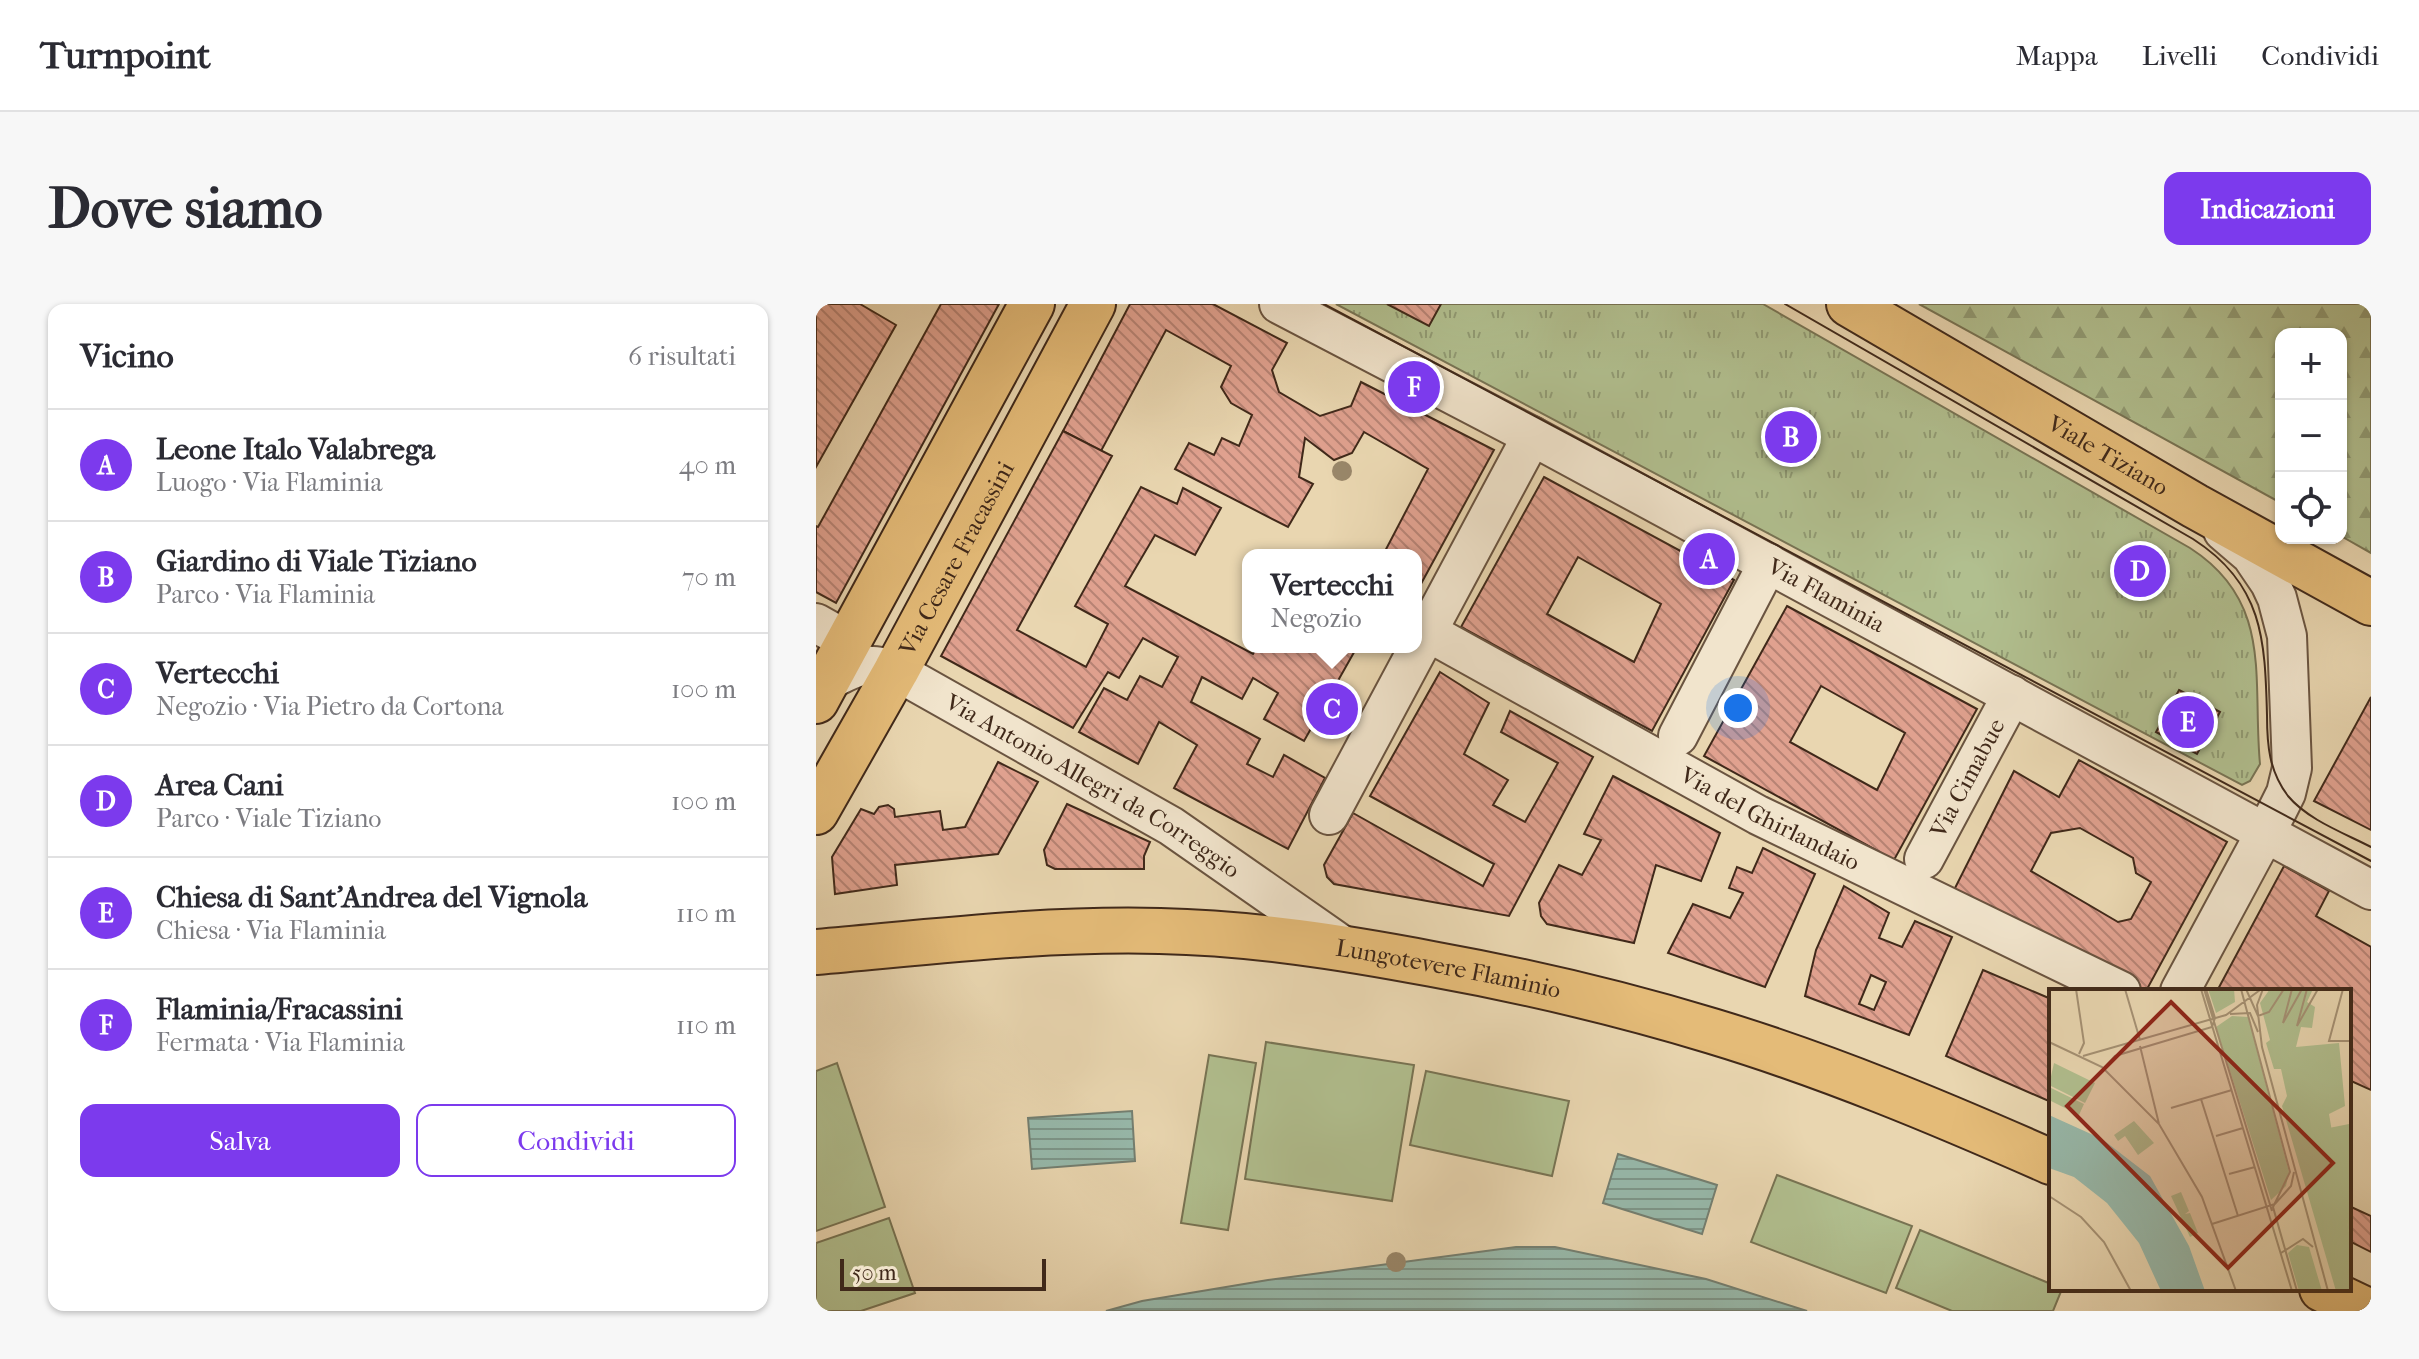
<!DOCTYPE html>
<html lang="it">
<head>
<meta charset="utf-8">
<style>
  body { margin:0; font-family:"IM FELL French Canon",serif; background:#f7f7f7; color:#2b2b33 }
  .controls { position:absolute; right:24px; top:24px; display:grid; overflow:hidden; border-radius:16px; box-shadow:0 2px 6px #0004 }
  .controls button { width:72px; height:72px; display:grid; place-items:center; padding:0; border:0; border-bottom:2px solid #e1e1e2; background:#fff; color:#2b2b33; font:40px sans-serif }
  .scale { position:absolute; left:24px; bottom:20px; width:206px; box-sizing:border-box; padding-left:8px; border:4px solid #40291a; border-top:0; font-size:22px; line-height:28px; white-space:nowrap; color:#40291a; -webkit-text-stroke:6px #f1e4cc; paint-order:stroke }
  .you { position:absolute; left:922px; top:404px; width:28px; height:28px; margin:-20px; border:6px solid #fff; border-radius:50%; background:#1a73e8; box-shadow:0 0 0 12px #1a73e833 }
  .badge { display:grid; place-items:center; width:52px; height:52px; border-radius:50%; background:#7c3aed; color:#fff; font-size:26px; font-weight:700 }
  .pin { position:absolute; translate:-50% -50%; border:4px solid #fff; box-shadow:0 2px 8px #0006 }
  .popup { position:absolute; left:426px; top:245px; width:180px; height:104px; box-sizing:border-box; display:grid; place-content:center; border-radius:16px; background:#fff; filter:drop-shadow(0 2px 6px #0005); font-size:26px; white-space:nowrap; color:#7c7c81 }
  .popup b { font-size:30px; color:#2b2b33 }
  .popup::after { content:''; position:absolute; left:50%; top:100%; margin-left:-16px; border:16px solid transparent; border-top-color:#fff }
  .list { margin:0; padding:0; list-style:none }
  h2 { display:flex; justify-content:space-between; align-items:center; height:104px; margin:0; padding:0 32px; font-size:34px }
  h2 small { font-size:26px; font-weight:400; color:#7c7c81 }
  .list li { display:grid; grid-template-columns:52px 1fr auto; gap:24px; align-items:center; box-sizing:border-box; height:112px; padding:0 32px; border-top:2px solid #e1e1e2 }
  .list b { display:block; font-size:30px; white-space:nowrap }
  .list p { margin:0; font-size:26px; white-space:nowrap; color:#7c7c81 }
  .list em { font-size:26px; font-style:normal; color:#7c7c81 }
  .actions { display:flex; gap:16px; padding:24px 32px }
  .actions a { flex:1; padding:18px 0; border:2px solid #7c3aed; border-radius:16px; text-align:center; font-size:28px; color:#7c3aed }
  .actions .main { background:#7c3aed; color:#fff }
  .icon { flex:none; width:44px; height:44px; fill:none; stroke:currentColor; stroke-width:2; stroke-linecap:round; stroke-linejoin:round }
  .map { position:relative; flex:none; width:1555px; height:1007px; overflow:hidden; border-radius:16px }
  header { display:flex; align-items:center; gap:48px; box-sizing:border-box; height:112px; padding:0 40px; background:#fff; border-bottom:2px solid #e1e1e2 }
  header strong { font-size:38px }
  nav { display:flex; gap:44px; margin-inline-start:auto; font-size:28px }
  .intro { display:flex; align-items:center; justify-content:space-between; box-sizing:border-box; height:192px; padding:0 48px }
  h1 { margin:0; font-size:56px }
  .button { padding:20px 36px; border-radius:16px; background:#7c3aed; color:#fff; font-size:28px; font-weight:700 }
  main { display:flex; gap:48px; padding:0 48px }
  aside { flex:1; background:#fff; border-radius:16px; box-shadow:0 2px 6px #0004 }
  .map>svg:first-child { display:block }
  .grass { fill:url(#grass-tufts); stroke:#787454; stroke-width:2 }
  .forest { fill:url(#forest-firs); stroke:#787454; stroke-width:2 }
  .pitch { fill:#b1bf8f; stroke:#787454; stroke-width:2 }
  .water { fill:url(#water-rules); stroke:#747f71; stroke-width:2 }
  .building { fill:url(#building-back-hatch); stroke:#40291a; stroke-width:2; fill-rule:evenodd }
  .lines { fill:none; stroke-linecap:round; stroke-linejoin:round }
  .minor-casing { stroke:#6a5440; stroke-width:42 }
  .major-casing { stroke:#40291a; stroke-width:48 }
  .minor { stroke:#f1e4cc; stroke-width:38 }
  .major { stroke:#e4bb78; stroke-width:44 }
  .tram { stroke:#40291a; stroke-width:2 }
  .tree { fill:#99876a }
  .labels { text-anchor:middle; dominant-baseline:central; stroke-width:7; stroke-linejoin:round; paint-order:stroke }
  .street-label { font-size:24px; fill:#40291a; stroke:#f1e4cc }
  .inset-road { fill:none; stroke:#a59174; stroke-width:2 }
  .view { fill:#8f2418; fill-opacity:0.15; stroke:#8f2418; stroke-width:4 }
  .inset-edge { fill:none; stroke:#40291a; stroke-width:4 }
</style>
</head>
<body>
<header>
<strong>Turnpoint</strong>
<nav><a>Mappa</a><a>Livelli</a><a>Condividi</a></nav>
</header>
<div class="intro"><h1>Dove siamo</h1><a class="button">Indicazioni</a></div>
<main>
<aside>
<h2>Vicino<small>6 risultati</small></h2>
<ul class="list">
<li><span class="badge">A</span><div><b>Leone Italo Valabrega</b><p>Luogo · Via Flaminia</p></div><em>40 m</em></li>
<li><span class="badge">B</span><div><b>Giardino di Viale Tiziano</b><p>Parco · Via Flaminia</p></div><em>70 m</em></li>
<li><span class="badge">C</span><div><b>Vertecchi</b><p>Negozio · Via Pietro da Cortona</p></div><em>100 m</em></li>
<li><span class="badge">D</span><div><b>Area Cani</b><p>Parco · Viale Tiziano</p></div><em>100 m</em></li>
<li><span class="badge">E</span><div><b>Chiesa di Sant'Andrea del Vignola</b><p>Chiesa · Via Flaminia</p></div><em>110 m</em></li>
<li><span class="badge">F</span><div><b>Flaminia/Fracassini</b><p>Fermata · Via Flaminia</p></div><em>110 m</em></li>
</ul>
<div class="actions"><a class="main">Salva</a><a>Condividi</a></div>
</aside>
<div class="map">
<svg width="1555" height="1007" viewBox="0 0 1555 1007">
  <defs>
    <pattern id="grass-tufts" width="24" height="20" patternUnits="userSpaceOnUse" patternTransform="scale(2)"><rect width="24" height="20" fill="#b1bf8f"/><path d="M3 7l-1-3M5 7V3M7 7l1-3M15 17l-1-3M17 17v-4M19 17l1-3" fill="none" stroke="#919b74"/></pattern>
    <pattern id="forest-firs" width="22" height="20" patternUnits="userSpaceOnUse" patternTransform="scale(2)"><rect width="22" height="20" fill="#b1bf8f"/><path d="M5 1l3.5 6h-7zM16 11l3.5 6h-7z" fill="#919b74"/></pattern>
    <pattern id="water-rules" width="6" height="5" patternUnits="userSpaceOnUse" patternTransform="scale(2)"><rect width="6" height="5" fill="#97b9ab"/><path d="M0 2.5h6" fill="none" stroke="#7d968a"/></pattern>
    <pattern id="building-back-hatch" width="6" height="6" patternUnits="userSpaceOnUse" patternTransform="scale(2)"><rect width="6" height="6" fill="#e0a18f"/><path d="M-1 5l2 2M0 0l6 6M5-1l2 2" fill="none" stroke="#b78374"/></pattern>
  </defs>
  <rect width="100%" height="100%" fill="#e9d6b0"/>
  <filter id="stains"><feTurbulence type="fractalNoise" baseFrequency=".0025" numOctaves="4"/><feColorMatrix values="0 0 0 0 .2 0 0 0 0 .09 0 0 0 0 .02 0 0 0 .5 -.17"/></filter>
  <radialGradient id="worn" r=".72"><stop offset=".6" stop-color="#630" stop-opacity="0"/><stop offset="1" stop-color="#630" stop-opacity=".3"/></radialGradient>
  <path class="grass" d="M 520,0 L 947,0 L 1374,244 C 1458,298 1436,375 1444,460 L 1434,477 L 1426,481 Z"/>
  <polygon class="forest" points="1103,0 1555,0 1555,249 1525,232 1525,30 1465,30 1465,199"/>
  <g class="pitch">
    <polygon points="450,738 598,761 576,897 429,875"/>
    <polygon points="393,751 440,759 412,926 365,919"/>
    <polygon points="21,759 69,903 0,927 0,767"/>
    <polygon points="610,767 753,797 736,872 594,841"/>
    <polygon points="961,871 1096,922 1070,989 935,938"/>
    <polygon points="73,914 99,989 45,1007 0,1007 0,939"/>
    <polygon points="1104,926 1235,980 1235,985 1246,985 1237,1007 1136,1007 1080,984"/>
  </g>
  <g class="water">
    <polygon points="316,807 319,857 216,865 212,814"/>
    <polygon points="802,850 901,881 886,930 787,899"/>
    <polygon points="700,943 739,943 890,975 991,1007 290,1007 326,997 452,976"/>
  </g>
  <g class="building">
    <polygon points="0,0 44,0 80,21 0,163"/>
    <polygon points="125,0 183,0 20,299 0,288 0,222 2,223"/>
    <polygon points="314,0 397,0 471,39 456,66 463,88 504,112 535,102 545,78 678,146 600,289 600,251 567,251 612,165 548,128 536,149 518,156 489,134 483,173 497,180 472,223 359,165 373,139 398,151 406,134 423,142 436,111 415,99 405,83 415,62 350,26 285,147 247,127"/>
    <polygon points="571,0 625,0 613,22"/>
    <polygon points="247,127 296,152 201,326 270,363 292,320 259,302 325,183 361,200 367,184 405,204 379,251 339,231 309,282 437,350 441,343 541,343 488,437 448,415 462,389 437,374 426,395 386,373 375,398 444,435 431,460 457,473 468,451 509,474 472,545 358,484 381,441 343,418 322,460 263,428 288,384 311,396 324,372 346,383 362,353 327,334 303,374 292,368 257,424 125,352"/>
    <path d="M 728,173 L 918,276 L 836,427 L 645,323 ZM 762,253 L 845,300 L 818,358 L 731,310 Z"/>
    <path d="M 971,302 L 1161,405 L 1078,556 L 888,452 ZM 1005,382 L 1089,429 L 1061,486 L 974,438 Z"/>
    <polygon points="624,368 673,399 648,450 692,476 677,501 709,518 742,459 685,428 694,407 777,453 693,612 518,580 511,573 508,561 537,509 667,582 678,560 554,492"/>
    <polygon points="1363,386 1404,408 1381,450 1340,428"/>
    <polygon points="1555,393 1555,526 1498,497"/>
    <path d="M 1263,456 L 1411,538 L 1330,687 L 1138,586 L 1198,467 L 1243,493 ZM 1264,524 L 1317,554 L 1320,569 L 1335,578 L 1315,615 L 1302,618 L 1215,567 L 1235,529 Z"/>
    <polygon points="182,458 222,478 182,550 79,561 81,581 19,590 16,553 45,505 58,510 63,503 72,501 78,505 79,513 124,507 127,526 149,523"/>
    <polygon points="797,472 904,529 885,577 840,561 818,639 731,620 725,612 723,599 743,561 766,571 785,536 768,530"/>
    <polygon points="251,500 334,538 328,552 328,565 239,565 231,561 228,546"/>
    <polygon points="947,544 999,570 949,683 852,649 877,600 914,614 927,589 913,584 921,563 936,569"/>
    <polygon points="1468,562 1513,587 1500,612 1555,643 1555,786 1533,776 1533,687 1401,687"/>
    <path d="M 1028,582 L 1073,609 L 1063,634 L 1086,643 L 1099,617 L 1136,633 L 1093,731 L 989,692 L 1000,646 ZM 1055,671 L 1070,678 L 1058,706 L 1043,700 Z"/>
    <polygon points="1167,666 1235,695 1235,798 1130,752"/>
    <polygon points="1533,902 1555,912 1555,948 1533,937"/>
  </g>
  <g class="lines">
    <g class="minor-casing">
      <g id="minor">
        <path id="s1" d="M 463,0 L 716,132 L 1555,586"/>
        <polyline points="0,319 32,337"/>
        <path id="s2" d="M 610,327 L 942,511 L 1305,687"/>
        <path id="s3" d="M 10,378 C 37,363 50,356 80,367 L 355,522 L 530,644"/>
        <polyline points="862,432 952,259"/>
        <polyline points="513,511 716,132"/>
        <path id="s4" d="M 1108,555 L 1196,391"/>
        <polyline points="1364,687 1461,507 1470,489 1476,464 1471,332 1461,294 1454,279 1435,251 1407,227"/>
      </g>
    </g>
    <g class="major-casing">
      <g id="major">
        <path id="s5" d="M 1033,0 L 1379,202 L 1555,299"/>
        <polyline points="0,397 216,0"/>
        <path id="s6" d="M 0,508 L 80,367 L 277,0"/>
        <path id="s7" d="M 0,648 C 115,638 228,624 344,627 C 436,629 526,643 616,660 C 710,677 804,699 896,727 C 1012,762 1124,809 1235,858"/>
        <polyline points="1506,985 1552,1007"/>
      </g>
    </g>
    <use href="#minor" class="minor"/>
    <use href="#major" class="major"/>
    <g class="tram">
      <polyline points="508,0 1555,557"/>
      <path d="M 969,0 L 1377,235 C 1447,280 1449,335 1451,411 C 1451,441 1453,467 1472,492 C 1492,516 1528,529 1555,543"/>
    </g>
  </g>
  <g class="tree">
    <circle cx="526" cy="167" r="10"/>
    <circle cx="580" cy="958" r="10"/>
  </g>
  <g class="labels">
    <g class="street-label">
      <text stroke="none"><textPath href="#s5" startOffset="300">Viale Tiziano</textPath></text>
      <text stroke="none"><textPath href="#s6" startOffset="290">Via Cesare Fracassini</textPath></text>
      <text stroke="none"><textPath href="#s1" startOffset="620">Via Flaminia</textPath></text>
      <text stroke="none"><textPath href="#s4" startOffset="92">Via Cimabue</textPath></text>
      <text stroke="none"><textPath href="#s3" startOffset="302">Via Antonio Allegri da Correggio</textPath></text>
      <text stroke="none"><textPath href="#s2" startOffset="392">Via del Ghirlandaio</textPath></text>
      <text stroke="none"><textPath href="#s7" startOffset="636">Lungotevere Flaminio</textPath></text>
    </g>
  </g>
  <g transform="translate(1233 685)">
    <rect width="302" height="302" fill="#e9d6b0"/>
    <path d="M 183,27 L 199,28 L 240,183 L 237,197 L 222,211 L 167,38 ZM 300,135 L 302,144 L 302,255 L 280,139 ZM 248,256 L 260,258 L 273,302 L 250,302 L 239,264 Z" fill="#b1bf8f"/>
    <path d="M 221,0 L 264,0 L 258,13 L 266,18 L 263,39 L 252,38 L 247,58 L 290,54 L 296,117 L 280,125 L 302,255 L 302,301 L 287,302 L 233,117 L 238,107 L 232,80 L 225,80 L 217,54 L 221,51 L 211,14 Z" fill="#b1bf8f"/>
    <path d="M 159,0 L 185,0 L 186,13 L 167,24 Z" fill="#b1bf8f"/>
    <path d="M 5,74 L 46,94 L 36,114 L 0,96 ZM 0,98 L 35,115 L 30,126 L 0,111 ZM 85,132 L 105,154 L 89,166 L 76,147 L 69,152 L 65,146 ZM 132,203 L 140,222 L 136,225 L 141,224 L 149,244 L 141,248 L 122,207 Z" fill="#b1bf8f"/>
    <path d="M 0,126 L 53,150 L 101,187 L 140,257 L 156,302 L 112,302 L 90,254 L 58,214 L 25,188 L 0,179 Z" fill="#97b9ab"/>
    <path class="inset-road" d="M 27,0 L 35,54 L 30,65M 76,0 L 91,51M 152,0 L 243,302M 155,0 L 223,222M 157,0 L 166,29M 192,0 L 241,183 L 224,218 L 248,302M 197,0 L 209,27 L 220,23 L 235,0M 214,0 L 208,16 L 213,58 L 279,302M 243,0 L 234,34 L 253,0M 258,0 L 248,37 L 269,0M 294,0 L 280,52 L 302,52M 181,25 L 201,24 L 209,43M 0,53 L 53,78 L 110,135 L 153,208 L 187,302M 91,57 L 110,135M 34,67 L 177,26 L 211,1M 54,80 L 66,67 L 163,38 L 166,29M 152,110 L 189,227M 122,119 L 183,101M 167,147 L 194,139M 180,185 L 206,178M 0,207 L 32,228 L 55,253 L 82,302M 163,235 L 226,215 L 242,197 L 245,183M 232,264 L 254,250 L 264,258"/>
    <path class="view" d="M 122,13 L 284,174 L 179,279 L 18,117 Z"/>
    <rect width="302" height="302" class="inset-edge"/>
  </g>
  <rect width="100%" height="100%" filter="url(#stains)"/>
  <rect width="100%" height="100%" fill="url(#worn)"/>
</svg>
<div class="controls">
<button>+</button>
<button>−</button>
<button><svg class="icon" aria-label="locate" viewBox="0 0 24 24"><circle cx="12" cy="12" r="6"/><path d="M12 2v4M12 18v4M2 12h4M18 12h4"/></svg></button>
</div>
<div class="scale">50 m</div>
<div class="you"></div>
<div class="pin badge" style="left:893px;top:255px">A</div>
<div class="pin badge" style="left:975px;top:133px">B</div>
<div class="pin badge" style="left:516px;top:405px">C</div>
<div class="popup"><b>Vertecchi</b>Negozio</div>
<div class="pin badge" style="left:1324px;top:267px">D</div>
<div class="pin badge" style="left:1372px;top:418px">E</div>
<div class="pin badge" style="left:598px;top:83px">F</div>
</div>
</main>
</body>
</html>
